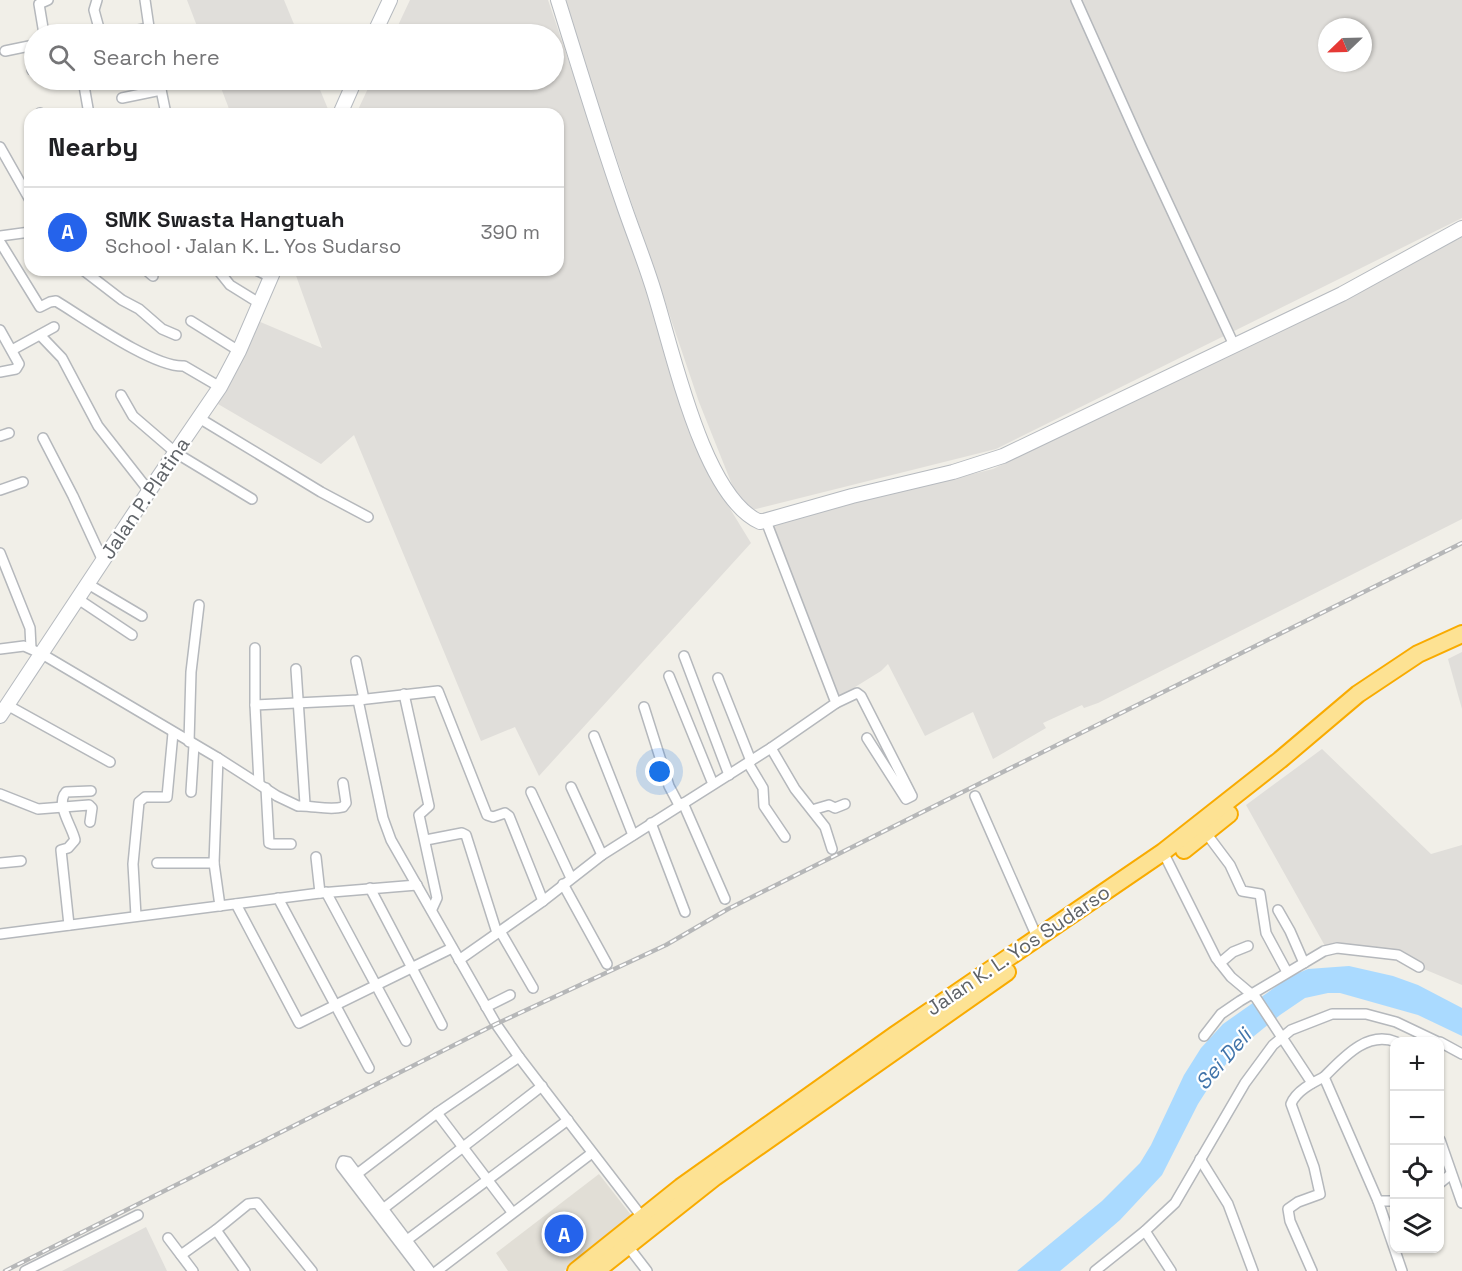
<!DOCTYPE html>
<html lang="en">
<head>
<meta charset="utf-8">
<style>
  body { margin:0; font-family:"Space Grotesk",sans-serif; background:#f6f6f6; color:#202124 }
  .controls { position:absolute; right:18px; bottom:18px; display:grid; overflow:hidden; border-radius:12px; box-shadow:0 2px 4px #0004 }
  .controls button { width:54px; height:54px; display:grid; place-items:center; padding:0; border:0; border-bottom:2px solid #e0e0e0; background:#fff; color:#202124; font:30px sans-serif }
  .compass { position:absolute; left:1318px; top:18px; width:54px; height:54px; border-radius:50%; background:#fff; box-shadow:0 2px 4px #0004; rotate:247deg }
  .you { position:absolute; left:660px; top:772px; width:21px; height:21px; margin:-15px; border:4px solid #fff; border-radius:50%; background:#1a73e8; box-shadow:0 0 0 9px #1a73e833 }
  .badge { display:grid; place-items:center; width:39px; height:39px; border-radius:50%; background:#2563eb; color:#fff; font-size:20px; font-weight:700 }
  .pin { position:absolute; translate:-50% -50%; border:3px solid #fff; box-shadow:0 2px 6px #0006 }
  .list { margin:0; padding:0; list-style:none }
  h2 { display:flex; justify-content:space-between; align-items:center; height:78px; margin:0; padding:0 24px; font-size:26px }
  h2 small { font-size:20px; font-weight:400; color:#757577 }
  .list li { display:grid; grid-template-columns:39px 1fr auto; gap:18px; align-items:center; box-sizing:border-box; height:90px; padding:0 24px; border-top:2px solid #e0e0e0 }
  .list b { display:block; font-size:22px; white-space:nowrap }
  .list p { margin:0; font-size:20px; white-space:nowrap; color:#757577 }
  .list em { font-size:20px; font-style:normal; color:#757577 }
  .icon { flex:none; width:33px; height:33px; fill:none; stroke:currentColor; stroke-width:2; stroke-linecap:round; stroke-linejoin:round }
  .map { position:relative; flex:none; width:1462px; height:1271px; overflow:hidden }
  .search { position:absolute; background:#fff; box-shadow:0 2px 4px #0004; left:24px; top:24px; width:540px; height:66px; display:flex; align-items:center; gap:15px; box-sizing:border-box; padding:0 21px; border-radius:33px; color:#757577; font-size:22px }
  .panel { position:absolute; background:#fff; box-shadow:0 2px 4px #0004; left:24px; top:108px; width:540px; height:168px; border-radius:18px }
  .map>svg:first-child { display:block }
  .industrial { fill:#e0deda; fill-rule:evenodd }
  .education { fill:#e1ded6 }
  .water { fill:#aadaff }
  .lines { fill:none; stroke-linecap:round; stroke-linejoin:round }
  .street-casing { stroke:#b5b8bc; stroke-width:12 }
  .secondary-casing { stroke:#b6babf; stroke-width:16 }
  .highway-casing { stroke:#f9ab00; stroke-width:20 }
  .street { stroke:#fff; stroke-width:9 }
  .secondary { stroke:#fff; stroke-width:14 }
  .highway { stroke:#fde293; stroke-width:16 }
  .rail-casing { stroke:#b6b7b8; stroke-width:4.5 }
  .rail { stroke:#fff; stroke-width:2; stroke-dasharray:7; stroke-linecap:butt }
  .labels { text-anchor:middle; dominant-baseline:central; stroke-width:4.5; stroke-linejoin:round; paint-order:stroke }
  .street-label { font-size:20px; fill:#5f6368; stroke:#fff }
  .water-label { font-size:21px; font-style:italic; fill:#4174aa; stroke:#fff }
</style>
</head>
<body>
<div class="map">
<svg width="1462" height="1271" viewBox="0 0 1462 1271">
  <rect width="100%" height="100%" fill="#f1efe8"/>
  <g class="industrial">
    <polygon points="187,0 284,0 298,34 200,34"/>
    <polygon points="410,0 548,0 710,476 751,543 539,776 515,727 481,741 354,435 321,464 218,404 258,321 322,348 294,270 558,270 558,114 356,114 372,80 554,80 554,34 394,34"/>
    <path d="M 566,0 L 1462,0 L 1462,218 L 996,449 L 752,510 L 733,487 L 699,402 L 586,68 ZM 1327,27 L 1363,27 L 1363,63 L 1327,63 Z"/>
    <polygon points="218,80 316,80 330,114 231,114"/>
    <polygon points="1462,237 1462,519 1098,703 1084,708 1082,705 1043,723 1046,728 993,759 973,712 925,736 888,664 881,671 839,697 773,525 858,502 993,469"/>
    <polygon points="1462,652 1462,709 1448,659"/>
    <polygon points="1322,749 1431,854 1462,845 1462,985 1376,949 1325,946 1246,805"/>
    <polygon points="146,1227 167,1271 62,1271"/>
  </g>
  <polygon class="education" points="599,1174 631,1215 564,1271 508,1271 496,1253"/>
  <polygon class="water" points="1349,966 1393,976 1418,985 1462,1008 1462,1036 1418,1015 1340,993 1328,993 1305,998 1280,1015 1238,1049 1214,1079 1198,1104 1162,1175 1120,1220 1084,1251 1060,1271 1017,1271 1102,1201 1140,1163 1151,1145 1184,1075 1201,1048 1223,1024 1291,976 1308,969"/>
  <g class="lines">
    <g class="street-casing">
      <g id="street">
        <polyline points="97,0 94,10 100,32 102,34"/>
        <polyline points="145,0 150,34"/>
        <polyline points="1076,0 1141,145 1234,345"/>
        <polyline points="44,34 39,4 48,0"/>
        <polyline points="117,34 149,28"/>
        <polyline points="5,51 34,45"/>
        <polyline points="32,70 34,70"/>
        <polyline points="83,80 89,114"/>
        <polyline points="159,80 166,114"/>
        <polyline points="122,98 161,90"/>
        <polyline points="40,113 41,114"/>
        <polyline points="0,147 30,200"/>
        <polyline points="0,236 30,232"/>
        <path d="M 0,242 L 40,307 L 50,302 L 56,301 C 84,318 154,368 184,366 L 220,387"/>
        <polyline points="83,270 122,300 139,309 162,329 176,335"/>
        <polyline points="146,270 153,276"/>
        <polyline points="218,270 230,285 259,303"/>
        <polyline points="256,270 271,277"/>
        <polyline points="191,321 239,351"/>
        <polyline points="0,330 19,364 16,369 0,372"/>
        <polyline points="40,335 62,358 98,426 149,491"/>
        <polyline points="12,350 54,327"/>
        <polyline points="121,395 133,416 176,453 252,499"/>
        <polyline points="199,418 321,492 368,517"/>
        <polyline points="0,436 9,433"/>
        <polyline points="43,438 73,496 103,561"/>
        <polyline points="0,490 23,482"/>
        <polyline points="0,553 30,628 31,648"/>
        <polyline points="88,584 142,616"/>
        <polyline points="78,599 132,635"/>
        <polyline points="255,648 255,705 259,783"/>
        <path d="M 0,649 L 24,646 L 42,654 L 218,758 L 277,796 L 298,806 C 312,805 328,811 343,807 L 346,803 L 343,783"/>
        <polyline points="684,656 729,775"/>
        <polyline points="356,661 364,699"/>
        <polyline points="296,669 305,804"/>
        <polyline points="669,676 713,784"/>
        <polyline points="718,678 751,761"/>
        <polyline points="404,694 429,806 419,815 437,898 432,909"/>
        <polyline points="358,700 383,818 391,840 496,1024 519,1057 642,1217"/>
        <polyline points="836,703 857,693 861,696 912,796 906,799 867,738"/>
        <polyline points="7,705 110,762"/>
        <polyline points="255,705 358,700 438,691 487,815 493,817 505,813 509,816 543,901"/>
        <polyline points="644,707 669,786 679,805"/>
        <polyline points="594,736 633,835"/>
        <polyline points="189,742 191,672 199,605"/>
        <polyline points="771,748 795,789 825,827 832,849"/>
        <polyline points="218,758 214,863 220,906"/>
        <polyline points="748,763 763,788 764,806 785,837"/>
        <polyline points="571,787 602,855"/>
        <polyline points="266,788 269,843 272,844 291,844"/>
        <polyline points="191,792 194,745"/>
        <polyline points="531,792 571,878"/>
        <polyline points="0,794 38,809 89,805 92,808 90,822"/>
        <polyline points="975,796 1037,937"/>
        <polyline points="683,803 725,899"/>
        <polyline points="812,810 829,805 835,808 845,804"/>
        <polyline points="651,823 685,912"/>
        <polyline points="1206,833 1230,865 1242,891 1260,894 1266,933 1287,972"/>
        <polyline points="426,840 462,833 466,835 497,933"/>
        <polyline points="1163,852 1216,958 1231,977 1256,998 1312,1083"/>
        <polyline points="316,857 320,893"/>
        <polyline points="0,863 21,861"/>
        <polyline points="157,863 214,863"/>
        <polyline points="563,884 607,964"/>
        <polyline points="370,888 442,1025"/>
        <polyline points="326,892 406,1041"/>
        <polyline points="278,898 369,1068"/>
        <polyline points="236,904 299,1023 452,948"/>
        <polyline points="1278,910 1290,931 1304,963"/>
        <polyline points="136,916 133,864 139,802 145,797 167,797 173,733"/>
        <path d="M 69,925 L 61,850 L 68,848 L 75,840 C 72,826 55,804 66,792 L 91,791"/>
        <polyline points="500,931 533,988"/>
        <polyline points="0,934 320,893 417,885"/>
        <polyline points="459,960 543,901 602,855 771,748 836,703 766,521"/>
        <polyline points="1220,963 1233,952 1248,946"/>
        <polyline points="486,1007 510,995"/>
        <polyline points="1204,1036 1221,1014 1240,1001 1324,951 1337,948 1398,955 1419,967"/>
        <polyline points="1440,1042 1462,1054"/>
        <path d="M 1324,1077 C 1343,1058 1367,1030 1396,1042"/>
        <polyline points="437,1113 512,1212"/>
        <polyline points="1440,1140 1462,1203"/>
        <polyline points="1200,1159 1228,1204 1253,1271"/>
        <polyline points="357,1174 437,1113 519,1057"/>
        <polyline points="1440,1183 1451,1174"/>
        <polyline points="1378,1201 1394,1201"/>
        <polyline points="379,1212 542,1086"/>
        <polyline points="216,1230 245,1271"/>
        <polyline points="1145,1231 1171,1271"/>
        <polyline points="168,1238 193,1271"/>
        <polyline points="403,1243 568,1120"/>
        <polyline points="627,1245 647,1271"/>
        <polyline points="181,1255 216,1230 248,1204 257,1203 312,1271"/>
        <polyline points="25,1271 138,1215"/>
        <polyline points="421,1271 341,1166 343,1161 348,1162 430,1271"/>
        <polyline points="437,1271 592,1153"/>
        <polyline points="1095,1271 1145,1231 1175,1203 1245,1083 1273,1045 1291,1030 1332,1014 1366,1014 1396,1022 1438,1042"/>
        <path d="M 1312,1271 L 1290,1221 L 1288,1209 L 1298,1202 L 1320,1194 L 1314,1167 L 1291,1104 C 1296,1091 1312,1083 1324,1077 L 1378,1201 L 1402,1271"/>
      </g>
    </g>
    <g class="secondary-casing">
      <g id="secondary">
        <path d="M 558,0 C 579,67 599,134 622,200 C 631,227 642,254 651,282 C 671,341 701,496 760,522 L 852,496 L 953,472 L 1003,456 L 1342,294 L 1462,228"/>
        <polyline points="374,34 390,0"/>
        <polyline points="340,114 355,80"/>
        <polyline points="0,716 149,491 220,387 239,351 274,270"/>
      </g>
    </g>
    <g class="highway-casing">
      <g id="highway">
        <polyline points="1184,850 1229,814"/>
        <polyline points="576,1271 681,1187 895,1035 1163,852 1280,760 1358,694 1418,654 1462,634"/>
        <polyline points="596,1271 715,1177 1007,972"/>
      </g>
    </g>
    <use href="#street" class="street"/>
    <use href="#secondary" class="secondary"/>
    <use href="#highway" class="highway"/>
    <g class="rail-casing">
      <polyline id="rail" points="5,1271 496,1024 666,945 728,909 1462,543"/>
    </g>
    <use href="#rail" class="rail"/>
  </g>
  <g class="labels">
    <g class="street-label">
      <text transform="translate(145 498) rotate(-56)">Jalan P. Platina</text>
      <text transform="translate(1018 950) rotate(-34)">Jalan K. L. Yos Sudarso</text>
    </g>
    <g class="water-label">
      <text transform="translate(1223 1059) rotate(-49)">Sei Deli</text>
    </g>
  </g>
</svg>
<div class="controls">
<button>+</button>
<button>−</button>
<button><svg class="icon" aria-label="locate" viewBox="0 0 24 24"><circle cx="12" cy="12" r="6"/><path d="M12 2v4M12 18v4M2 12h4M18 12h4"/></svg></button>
<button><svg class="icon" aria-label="layers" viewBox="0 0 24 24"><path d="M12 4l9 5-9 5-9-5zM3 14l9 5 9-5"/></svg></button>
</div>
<svg class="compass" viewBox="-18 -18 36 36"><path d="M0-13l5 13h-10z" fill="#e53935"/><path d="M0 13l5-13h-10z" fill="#757577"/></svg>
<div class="you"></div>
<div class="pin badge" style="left:564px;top:1234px">A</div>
<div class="search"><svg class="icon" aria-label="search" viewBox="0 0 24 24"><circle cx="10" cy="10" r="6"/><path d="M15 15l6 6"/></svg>Search here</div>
<section class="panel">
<h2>Nearby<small></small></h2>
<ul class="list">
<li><span class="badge">A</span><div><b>SMK Swasta Hangtuah</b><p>School · Jalan K. L. Yos Sudarso</p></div><em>390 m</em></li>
</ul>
</section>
</div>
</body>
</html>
